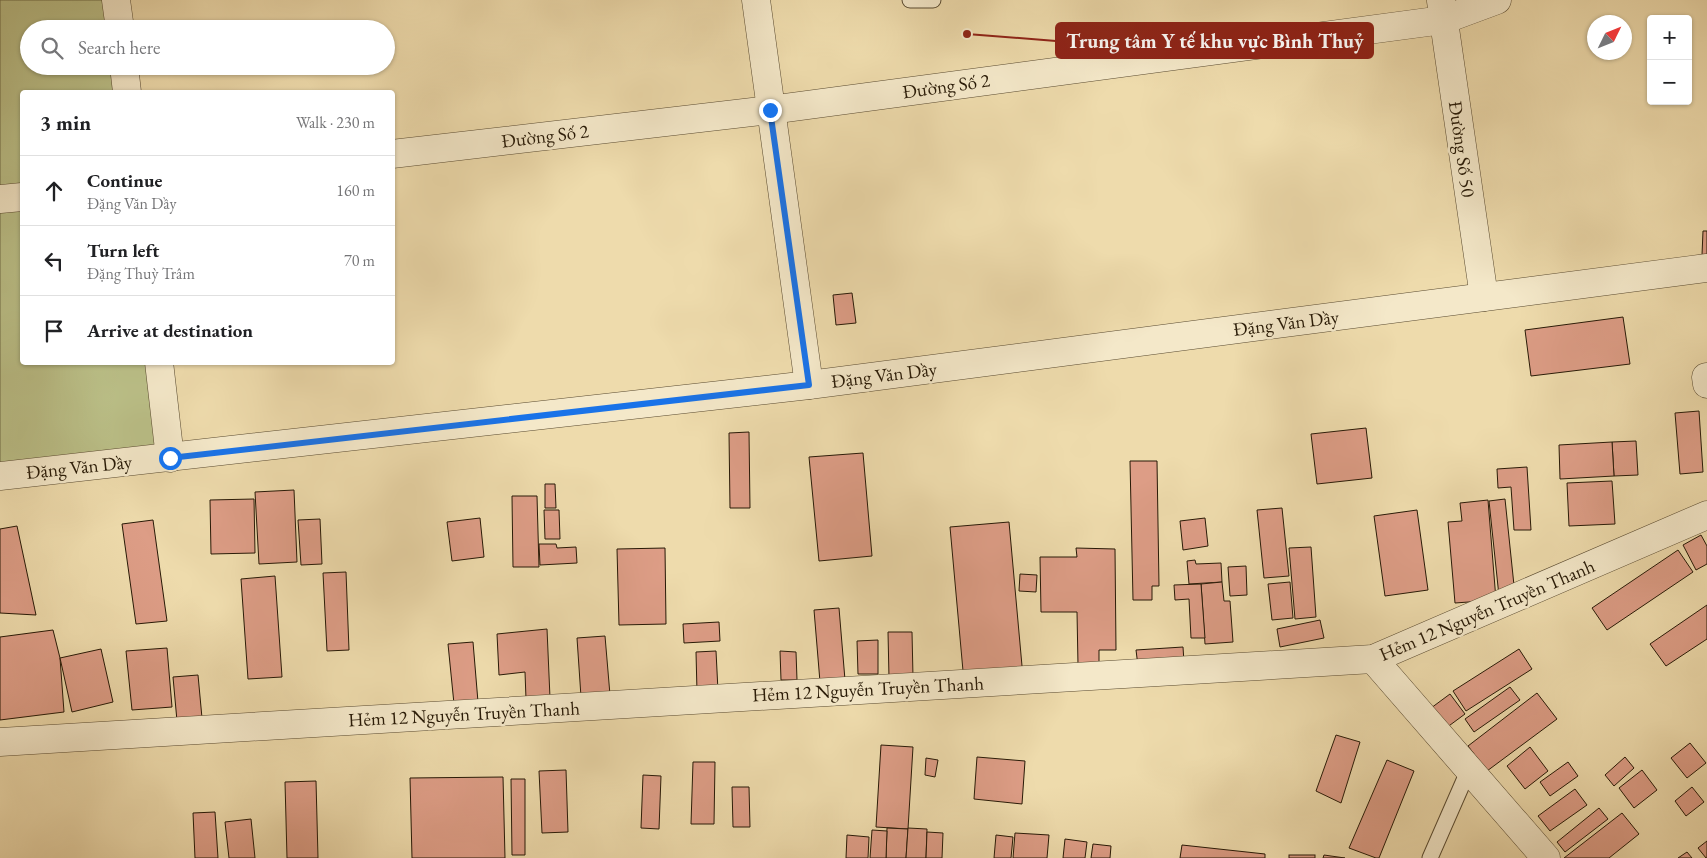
<!DOCTYPE html>
<html lang="en">
<head>
<meta charset="utf-8">
<style>
  body { margin:0; font-family:"EB Garamond",serif; background:#f2f2f2; color:#202124 }
  .controls { position:absolute; right:15px; top:15px; display:grid; overflow:hidden; border-radius:5px; box-shadow:0 1px 4px #0004 }
  .controls button { width:45px; height:45px; display:grid; place-items:center; padding:0; border:0; border-bottom:1px solid #e0e0e0; background:#fff; color:#202124; font:25px sans-serif }
  .compass { position:absolute; left:1587px; top:15px; width:45px; height:45px; border-radius:50%; background:#fff; box-shadow:0 1px 4px #0004; rotate:47deg }
  .stop { position:absolute; width:15px; height:15px; margin:-11px; border:4px solid #1a73e8; border-radius:50%; background:#fff }
  .stop.end { background:#1a73e8; border-color:#fff; box-shadow:0 1px 5px #0008 }
  .list { margin:0; padding:0; list-style:none }
  h2 { display:flex; justify-content:space-between; align-items:center; height:65px; margin:0; padding:0 20px; font-size:21px }
  h2 small { font-size:16px; font-weight:400; color:#757577 }
  .list li { display:grid; grid-template-columns:32px 1fr auto; gap:15px; align-items:center; box-sizing:border-box; height:70px; padding:0 20px; border-top:1px solid #e0e0e0 }
  .list b { display:block; font-size:19px; white-space:nowrap }
  .list p { margin:0; font-size:16px; white-space:nowrap; color:#757577 }
  .list em { font-size:16px; font-style:normal; color:#757577 }
  .icon { flex:none; width:28px; height:28px; fill:none; stroke:currentColor; stroke-width:2; stroke-linecap:round; stroke-linejoin:round }
  .map { position:relative; flex:none; width:1707px; height:858px; overflow:hidden }
  .search { position:absolute; background:#fff; box-shadow:0 1px 4px #0004; left:20px; top:20px; width:375px; height:55px; display:flex; align-items:center; gap:12px; box-sizing:border-box; padding:0 18px; border-radius:28px; color:#757577; font-size:19px }
  .panel { position:absolute; background:#fff; box-shadow:0 1px 4px #0004; left:20px; top:90px; width:375px; height:275px; border-radius:5px }
  .map>svg:first-child { display:block }
  .green { fill:#bbc088; stroke:#716c47 }
  .building { fill:#dd9d86; stroke:#271906 }
  .lines { fill:none; stroke-linecap:round; stroke-linejoin:round }
  .service-casing { stroke:#594a30; stroke-width:17 }
  .minor-casing { stroke:#594a30; stroke-width:29 }
  .tertiary-casing { stroke:#594a30; stroke-width:29 }
  .service { stroke:#f4e8c9; stroke-width:15 }
  .minor { stroke:#f4e8c9; stroke-width:28 }
  .tertiary { stroke:#f4e8c9; stroke-width:28 }
  .route { stroke:#1a73e8; stroke-width:6 }
  .labels { text-anchor:middle; dominant-baseline:central; stroke-width:5; stroke-linejoin:round; paint-order:stroke }
  .street-label { font-size:19px; fill:#271906; stroke:#f4e8c9 }
  .leader { fill:none; stroke:#8f2418; stroke-width:2 }
  .callout-dot { fill:#8f2418; stroke:#f4e8c9; stroke-width:2 }
  .callout { fill:#8f2418; stroke:#8f2418; stroke-width:2 }
  .callout-label { font-size:20px; text-anchor:middle; font-weight:bold; fill:#fff }
</style>
</head>
<body>
<div class="map">
<svg width="1707" height="858" viewBox="0 0 1707 858">
  <rect width="100%" height="100%" fill="#eedbac"/>
  <filter id="stains"><feTurbulence type="fractalNoise" baseFrequency=".004" numOctaves="4"/><feColorMatrix values="0 0 0 0 .2 0 0 0 0 .09 0 0 0 0 .02 0 0 0 .5 -.17"/></filter>
  <radialGradient id="worn" r=".72"><stop offset=".6" stop-color="#630" stop-opacity="0"/><stop offset="1" stop-color="#630" stop-opacity=".3"/></radialGradient>
  <polygon class="green" points="0,0 116,0 120,29 29,29 29,66 124,66 127,92 22,92 22,362 159,363 170,458 0,473"/>
  <g class="building">
    <polygon points="1703,231 1707,231 1707,255 1702,255"/>
    <polygon points="852,293 856,323 836,325 833,295"/>
    <polygon points="1623,317 1630,364 1531,376 1525,330"/>
    <polygon points="1699,411 1703,472 1680,474 1675,413"/>
    <polygon points="1366,428 1372,478 1317,484 1311,434"/>
    <polygon points="749,432 750,508 730,508 729,433"/>
    <polygon points="1636,441 1638,475 1614,476 1612,442"/>
    <polygon points="1612,442 1614,476 1560,479 1559,445"/>
    <polygon points="863,453 872,556 819,561 809,457"/>
    <polygon points="1130,461 1157,461 1159,586 1152,586 1152,600 1133,600"/>
    <polygon points="1527,467 1531,530 1514,530 1511,487 1498,488 1497,469"/>
    <polygon points="1612,481 1615,524 1569,526 1567,483"/>
    <polygon points="545,484 555,484 556,508 545,508"/>
    <polygon points="294,490 297,562 259,564 255,492"/>
    <polygon points="512,496 537,496 539,567 513,567"/>
    <polygon points="254,499 255,553 211,554 210,500"/>
    <polygon points="1505,499 1515,595 1499,596 1489,501"/>
    <polygon points="1488,500 1496,600 1455,603 1448,522 1462,521 1460,503"/>
    <polygon points="1282,508 1289,576 1264,578 1257,510"/>
    <polygon points="544,510 559,510 560,539 545,539"/>
    <polygon points="1417,510 1428,590 1385,596 1374,516"/>
    <polygon points="480,518 484,557 452,561 447,522"/>
    <polygon points="1205,518 1208,546 1183,550 1180,521"/>
    <polygon points="320,519 322,564 301,565 298,520"/>
    <polygon points="153,520 167,621 136,624 122,524"/>
    <polygon points="1009,522 1023,677 964,682 950,527"/>
    <polygon points="17,526 36,615 0,613 0,529"/>
    <polygon points="1701,535 1707,546 1707,564 1696,570 1683,545"/>
    <polygon points="539,544 556,544 557,548 576,547 577,563 540,565"/>
    <polygon points="1311,547 1316,617 1295,619 1289,548"/>
    <polygon points="665,548 666,624 619,625 617,549"/>
    <polygon points="1076,548 1115,549 1116,650 1099,650 1099,665 1078,665 1077,612 1041,612 1040,557 1077,557"/>
    <polygon points="1678,550 1693,572 1607,630 1592,608"/>
    <polygon points="1195,560 1196,564 1221,563 1222,582 1189,584 1187,561"/>
    <polygon points="1246,566 1247,595 1230,596 1228,567"/>
    <polygon points="346,572 349,650 327,651 323,573"/>
    <polygon points="1020,574 1037,575 1036,592 1019,591"/>
    <polygon points="275,576 282,677 248,679 241,579"/>
    <polygon points="1222,582 1224,601 1230,601 1233,642 1205,644 1201,584"/>
    <polygon points="1290,582 1293,618 1272,620 1268,584"/>
    <polygon points="1201,584 1205,638 1191,638 1189,599 1175,600 1174,585"/>
    <polygon points="1707,605 1707,639 1666,666 1650,644"/>
    <polygon points="839,608 845,680 820,682 814,610"/>
    <polygon points="1320,620 1324,638 1280,647 1277,629"/>
    <polygon points="719,622 720,641 684,643 683,624"/>
    <polygon points="547,629 550,698 526,699 525,672 499,675 497,634"/>
    <polygon points="53,630 60,658 64,712 0,720 0,637"/>
    <polygon points="888,632 912,632 913,677 889,678"/>
    <polygon points="605,636 610,695 581,697 577,638"/>
    <polygon points="878,640 878,674 858,674 857,641"/>
    <polygon points="473,642 478,702 454,704 448,644"/>
    <polygon points="1183,647 1184,662 1138,666 1136,650"/>
    <polygon points="167,648 172,707 132,710 126,651"/>
    <polygon points="101,649 113,702 72,712 60,658"/>
    <polygon points="1519,649 1532,669 1466,711 1453,691"/>
    <polygon points="716,651 718,691 697,692 696,652"/>
    <polygon points="780,651 796,652 797,680 781,680"/>
    <polygon points="198,675 202,718 177,721 173,677"/>
    <polygon points="1510,687 1520,700 1474,732 1465,719"/>
    <polygon points="1537,693 1557,719 1487,771 1468,746"/>
    <polygon points="1450,694 1465,714 1442,731 1427,711"/>
    <polygon points="1336,735 1360,742 1341,803 1316,791"/>
    <polygon points="1690,743 1706,763 1687,778 1671,758"/>
    <polygon points="881,745 913,747 908,829 876,827"/>
    <polygon points="1530,747 1548,771 1525,789 1507,766"/>
    <polygon points="977,757 1025,761 1022,804 974,799"/>
    <polygon points="1625,757 1634,768 1614,786 1605,775"/>
    <polygon points="926,758 938,760 935,777 925,775"/>
    <polygon points="1387,760 1414,771 1379,858 1376,858 1349,848"/>
    <polygon points="693,762 715,762 714,824 691,824"/>
    <polygon points="1568,762 1578,776 1550,796 1540,782"/>
    <polygon points="566,770 568,832 542,833 539,771"/>
    <polygon points="1642,770 1657,790 1634,808 1619,788"/>
    <polygon points="643,775 661,776 659,829 641,828"/>
    <polygon points="503,777 505,858 412,858 410,778"/>
    <polygon points="511,779 525,779 525,855 512,855"/>
    <polygon points="316,781 318,858 287,858 285,782"/>
    <polygon points="732,787 749,787 750,827 733,827"/>
    <polygon points="1692,787 1704,802 1686,816 1675,801"/>
    <polygon points="1575,789 1587,805 1550,831 1538,816"/>
    <polygon points="1599,808 1608,819 1565,852 1557,842"/>
    <polygon points="215,812 218,858 195,858 193,813"/>
    <polygon points="1622,813 1639,834 1609,858 1564,858"/>
    <polygon points="251,819 255,858 229,858 225,822"/>
    <polygon points="887,828 908,829 906,858 886,858"/>
    <polygon points="908,828 927,829 926,858 906,858"/>
    <polygon points="872,830 887,831 886,858 870,858"/>
    <polygon points="927,832 943,833 942,858 926,858"/>
    <polygon points="1015,833 1049,835 1047,858 1013,858"/>
    <polygon points="847,835 869,837 868,858 846,858"/>
    <polygon points="996,835 1013,837 1011,858 994,858"/>
    <polygon points="1065,839 1087,842 1085,858 1063,858"/>
    <polygon points="1707,841 1707,858 1706,858 1698,848"/>
    <polygon points="1093,844 1111,846 1110,858 1091,858"/>
    <polygon points="1182,845 1265,854 1265,858 1180,858"/>
    <polygon points="1687,852 1692,858 1678,858"/>
    <rect x="1289" y="855" width="26" height="3"/>
    <polygon points="1324,855 1345,858 1323,858"/>
  </g>
  <g class="lines">
    <g class="service-casing">
      <g id="service">
        <polyline points="910,0 933,0"/>
        <polyline points="1430,858 1469,769"/>
      </g>
    </g>
    <g class="minor-casing">
      <g id="minor">
        <polyline points="1441,1 1484,297"/>
        <polyline points="392,154 770,110 1443,20 1497,0"/>
        <polyline points="0,199 22,197"/>
        <polyline points="1706,377 1707,384"/>
        <polyline points="0,476 809,385 1707,268"/>
        <polyline points="1373,659 1546,858"/>
        <polyline points="0,742 1373,659 1707,515"/>
      </g>
    </g>
    <g class="tertiary-casing">
      <g id="tertiary">
        <polyline points="116,0 120,29"/>
        <polyline points="756,0 809,385"/>
        <polyline points="124,66 127,92"/>
        <polyline points="159,362 170,458"/>
      </g>
    </g>
    <use href="#service" class="service"/>
    <use href="#minor" class="minor"/>
    <use href="#tertiary" class="tertiary"/>
  </g>
  <g class="lines">
    <polyline class="route" points="170,458 809,385 770,110"/>
  </g>
  <g class="labels">
    <g class="street-label">
      <text transform="translate(946 86) rotate(-8)">Đường Số 2</text>
      <text transform="translate(545 136) rotate(-7)">Đường Số 2</text>
      <text transform="translate(1462 149) rotate(82)">Đường Số 50</text>
      <text transform="translate(1286 323) rotate(-7)">Đặng Văn Dầy</text>
      <text transform="translate(884 375) rotate(-7)">Đặng Văn Dầy</text>
      <text transform="translate(79 467) rotate(-6)">Đặng Văn Dầy</text>
      <text transform="translate(1487 610) rotate(-23)">Hẻm 12 Nguyễn Truyền Thanh</text>
      <text transform="translate(868 689) rotate(-3)">Hẻm 12 Nguyễn Truyền Thanh</text>
      <text transform="translate(464 714) rotate(-3)">Hẻm 12 Nguyễn Truyền Thanh</text>
    </g>
  </g>
  <path class="leader" d="M967 34L1056 41"/>
  <circle class="callout-dot" cx="967" cy="34" r="5"/>
  <rect class="callout" x="1056" y="23" width="317" height="35" rx="5"/>
  <g class="callout-label">
    <text x="1215" y="48">Trung tâm Y tế khu vực Bình Thuỷ</text>
  </g>
  <rect width="100%" height="100%" filter="url(#stains)"/>
  <rect width="100%" height="100%" fill="url(#worn)"/>
</svg>
<div class="controls">
<button>+</button>
<button>−</button>
</div>
<svg class="compass" viewBox="-18 -18 36 36"><path d="M0-13l5 13h-10z" fill="#e53935"/><path d="M0 13l5-13h-10z" fill="#757577"/></svg>
<div class="stop" style="left:170px;top:458px"></div>
<div class="stop end" style="left:770px;top:110px"></div>
<div class="search"><svg class="icon" aria-label="search" viewBox="0 0 24 24"><circle cx="10" cy="10" r="6"/><path d="M15 15l6 6"/></svg>Search here</div>
<section class="panel">
<h2>3 min<small>Walk · 230 m</small></h2>
<ul class="list">
<li><svg class="icon" aria-label="ahead" viewBox="0 0 24 24"><path d="M12 20V5M6 11l6-6 6 6"/></svg><div><b>Continue</b><p>Đặng Văn Dầy</p></div><em>160 m</em></li>
<li><svg class="icon" aria-label="left" viewBox="0 0 24 24"><path d="M17 20v-9H6M10 6l-5 5 5 5"/></svg><div><b>Turn left</b><p>Đặng Thuỳ Trâm</p></div><em>70 m</em></li>
<li><svg class="icon" aria-label="arrive" viewBox="0 0 24 24"><path d="M6 21V4h12l-3 4 3 4H6"/></svg><div><b>Arrive at destination</b></div></li>
</ul>
</section>
</div>
</body>
</html>
